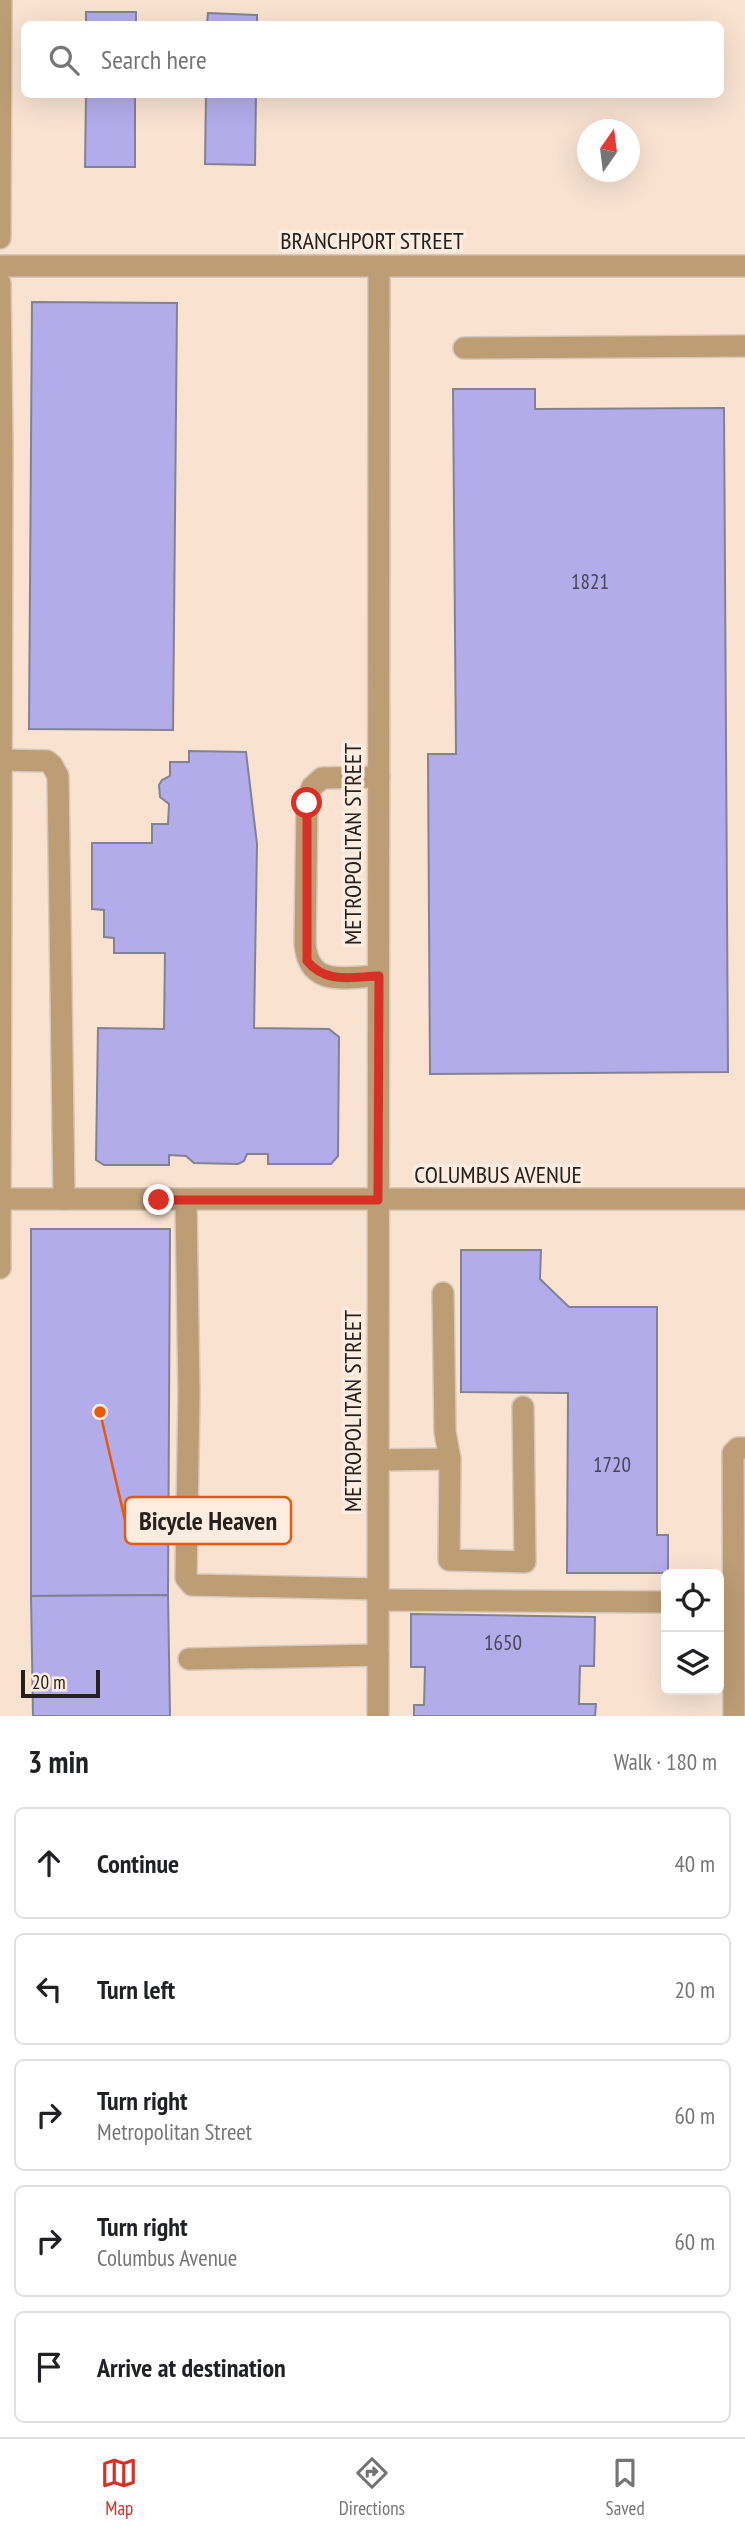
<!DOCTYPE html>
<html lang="en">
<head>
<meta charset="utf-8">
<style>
  body { margin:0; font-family:"PT Sans Narrow",sans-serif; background:#f6f6f6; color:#202124 }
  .controls { position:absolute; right:21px; bottom:21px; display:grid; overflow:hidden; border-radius:10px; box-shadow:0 7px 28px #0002 }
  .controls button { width:63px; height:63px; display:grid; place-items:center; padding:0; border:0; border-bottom:2px solid #e0e0e0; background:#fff; color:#202124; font:35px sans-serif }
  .compass { position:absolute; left:577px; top:119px; width:63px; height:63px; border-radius:50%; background:#fff; box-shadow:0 7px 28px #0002; rotate:14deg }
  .scale { position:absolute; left:21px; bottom:18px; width:79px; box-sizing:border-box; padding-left:7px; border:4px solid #27211d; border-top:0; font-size:19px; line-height:24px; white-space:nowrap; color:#27211d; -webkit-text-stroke:5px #fdede0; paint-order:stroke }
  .stop { position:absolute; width:21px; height:21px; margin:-16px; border:5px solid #d93025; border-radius:50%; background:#fff }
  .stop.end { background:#d93025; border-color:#fff; box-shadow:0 2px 7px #0008 }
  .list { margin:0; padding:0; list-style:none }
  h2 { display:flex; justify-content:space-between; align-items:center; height:91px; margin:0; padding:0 28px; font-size:30px }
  h2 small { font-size:23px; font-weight:400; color:#757577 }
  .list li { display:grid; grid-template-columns:46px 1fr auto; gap:21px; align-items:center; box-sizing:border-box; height:112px; margin:0 14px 14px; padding:0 14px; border:2px solid #e0e0e0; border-radius:10px }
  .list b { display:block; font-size:26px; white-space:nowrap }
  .list p { margin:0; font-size:23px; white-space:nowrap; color:#757577 }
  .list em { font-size:23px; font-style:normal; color:#757577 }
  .icon { flex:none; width:38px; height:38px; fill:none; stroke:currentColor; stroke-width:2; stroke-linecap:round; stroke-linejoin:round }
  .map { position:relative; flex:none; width:745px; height:1716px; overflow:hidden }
  .search { position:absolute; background:#fff; box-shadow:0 7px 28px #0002; left:21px; right:21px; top:21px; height:77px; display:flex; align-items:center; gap:18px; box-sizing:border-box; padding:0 24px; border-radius:10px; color:#757577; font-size:26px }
  .sheet { height:721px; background:#fff }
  nav { display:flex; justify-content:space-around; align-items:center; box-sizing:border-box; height:98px; border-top:2px solid #e0e0e0; background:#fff; font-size:19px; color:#757577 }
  nav a { display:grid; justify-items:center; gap:4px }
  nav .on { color:#d93025 }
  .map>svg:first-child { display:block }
  .built { fill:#f9e2d0; fill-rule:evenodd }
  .building { fill:#b3aceb; stroke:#838292; stroke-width:2 }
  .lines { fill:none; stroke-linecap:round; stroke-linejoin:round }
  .minor-casing { stroke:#d6c8bd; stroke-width:24 }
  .minor { stroke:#bc9d74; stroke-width:21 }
  .route { stroke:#d93025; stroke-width:9 }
  .labels { text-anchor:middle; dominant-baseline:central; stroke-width:7; stroke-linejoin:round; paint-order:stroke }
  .number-label { font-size:21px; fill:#4a4450 }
  .street-label { font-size:24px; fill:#27211d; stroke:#fdede0 }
  .leader { fill:none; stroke:#e8590c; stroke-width:2.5 }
  .callout-dot { fill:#e8590c; stroke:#fdede0; stroke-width:2.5 }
  .callout { fill:#fdede0; stroke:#e8590c; stroke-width:2.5 }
  .callout-label { font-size:26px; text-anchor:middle; font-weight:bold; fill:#27211d }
</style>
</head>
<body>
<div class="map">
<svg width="745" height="1716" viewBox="0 0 745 1716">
  <rect width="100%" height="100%" fill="#fdede0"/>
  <path class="built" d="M 0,0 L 745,0 L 745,1716 L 0,1716 ZM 24,24 L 720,24 L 720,94 L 24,94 ZM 588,130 L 630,130 L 630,172 L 588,172 ZM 666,1574 L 719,1574 L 719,1690 L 666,1690 Z"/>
  <g class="building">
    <rect x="86" y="12" width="50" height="12"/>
    <polygon points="208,13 257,15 257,24 207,24"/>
    <polygon points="86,94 135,94 135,167 85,167"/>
    <polygon points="206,94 256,94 255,165 205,164"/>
    <polygon points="32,302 177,303 173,730 29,729"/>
    <polygon points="453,389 535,389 535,409 724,408 728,1072 430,1074 428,754 456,754"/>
    <polygon points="189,751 246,752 257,844 254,1028 329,1029 339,1037 338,1156 331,1164 268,1164 268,1154 247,1154 244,1161 238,1164 194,1163 186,1156 169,1155 169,1165 104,1165 96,1160 98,1028 164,1029 165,953 114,953 114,938 104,937 104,910 92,909 92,843 152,843 152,824 168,824 169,804 160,797 159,785 162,780 170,776 170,762 189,762"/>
    <polygon points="31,1229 170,1229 168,1595 31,1596"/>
    <polygon points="461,1250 541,1250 540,1279 569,1307 657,1307 657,1535 668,1535 668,1573 567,1573 568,1393 461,1392"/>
    <polygon points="168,1595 170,1716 33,1716 31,1596"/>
    <polygon points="411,1614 595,1617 594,1666 580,1666 579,1704 596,1704 595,1716 414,1716 414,1705 424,1705 425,1667 411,1667"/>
  </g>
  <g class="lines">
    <g class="minor-casing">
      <g id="minor">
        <polyline points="0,238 1,0"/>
        <polyline points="0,266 745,266"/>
        <polyline points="0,283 2,448 0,1268"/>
        <polyline points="464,348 745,346"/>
        <polyline points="1,760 47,761 52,765 58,776 64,1199"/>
        <path d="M 378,976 C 345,977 309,988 305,944 L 307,803 L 312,787 L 322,778 L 379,777"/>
        <polyline points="0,1199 745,1199"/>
        <polyline points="186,1201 189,1394 186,1578 192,1585 378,1589"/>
        <polyline points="443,1293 445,1432 450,1459"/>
        <polyline points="378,1460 450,1459 449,1560 525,1562 523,1407"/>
        <polyline points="378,1600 666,1602"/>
        <polyline points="189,1659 378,1655"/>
        <polyline points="378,1716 379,267"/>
        <polyline points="734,1716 733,1453 738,1448 745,1448"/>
      </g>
    </g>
    <use href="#minor" class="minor"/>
  </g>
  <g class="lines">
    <path class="route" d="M 159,1200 L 378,1200 L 379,976 C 351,977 326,984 307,961 L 307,803"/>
  </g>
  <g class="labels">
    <g class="number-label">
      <text x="590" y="581">1821</text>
      <text x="612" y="1464">1720</text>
      <text x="503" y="1642">1650</text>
    </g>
    <g class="street-label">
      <text x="372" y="240">BRANCHPORT STREET</text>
      <text transform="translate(352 844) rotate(-90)">METROPOLITAN STREET</text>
      <text x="498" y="1174">COLUMBUS AVENUE</text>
      <text transform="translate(352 1411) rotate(-90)">METROPOLITAN STREET</text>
    </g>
  </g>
  <path class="leader" d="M100 1412L125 1520"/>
  <circle class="callout-dot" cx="100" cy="1412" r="7"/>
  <rect class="callout" x="125" y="1497" width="166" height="47" rx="7"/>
  <g class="callout-label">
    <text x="208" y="1530">Bicycle Heaven</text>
  </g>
</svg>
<div class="controls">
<button><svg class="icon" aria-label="locate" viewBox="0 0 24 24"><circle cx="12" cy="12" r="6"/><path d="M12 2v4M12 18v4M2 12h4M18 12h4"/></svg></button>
<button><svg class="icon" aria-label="layers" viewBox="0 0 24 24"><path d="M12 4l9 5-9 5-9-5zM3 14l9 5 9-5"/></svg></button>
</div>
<svg class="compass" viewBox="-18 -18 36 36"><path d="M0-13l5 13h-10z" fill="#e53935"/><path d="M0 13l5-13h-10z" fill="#757577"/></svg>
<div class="scale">20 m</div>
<div class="stop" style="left:307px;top:803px"></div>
<div class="stop end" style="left:159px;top:1200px"></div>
<div class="search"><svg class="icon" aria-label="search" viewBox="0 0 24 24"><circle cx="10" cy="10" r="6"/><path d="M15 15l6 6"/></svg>Search here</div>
</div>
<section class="sheet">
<h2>3 min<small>Walk · 180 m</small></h2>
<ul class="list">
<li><svg class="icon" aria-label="ahead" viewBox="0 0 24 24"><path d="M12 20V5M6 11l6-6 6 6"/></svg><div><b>Continue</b></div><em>40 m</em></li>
<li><svg class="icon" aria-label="left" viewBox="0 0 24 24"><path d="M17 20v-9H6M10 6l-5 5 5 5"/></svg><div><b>Turn left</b></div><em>20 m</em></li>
<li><svg class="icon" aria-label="right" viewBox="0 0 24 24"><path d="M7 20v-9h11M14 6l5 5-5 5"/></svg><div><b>Turn right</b><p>Metropolitan Street</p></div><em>60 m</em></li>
<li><svg class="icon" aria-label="right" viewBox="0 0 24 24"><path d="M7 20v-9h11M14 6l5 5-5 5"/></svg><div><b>Turn right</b><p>Columbus Avenue</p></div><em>60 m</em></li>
<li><svg class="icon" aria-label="arrive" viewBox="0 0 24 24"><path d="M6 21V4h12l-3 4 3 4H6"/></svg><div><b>Arrive at destination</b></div></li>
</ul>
</section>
<nav>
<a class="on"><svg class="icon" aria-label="map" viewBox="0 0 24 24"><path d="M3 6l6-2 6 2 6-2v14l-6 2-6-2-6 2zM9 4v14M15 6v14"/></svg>Map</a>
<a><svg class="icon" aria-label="directions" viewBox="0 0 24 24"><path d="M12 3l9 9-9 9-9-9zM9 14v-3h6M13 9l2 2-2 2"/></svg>Directions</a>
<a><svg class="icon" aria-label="saved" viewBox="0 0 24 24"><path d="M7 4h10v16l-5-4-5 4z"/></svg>Saved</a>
</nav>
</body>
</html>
